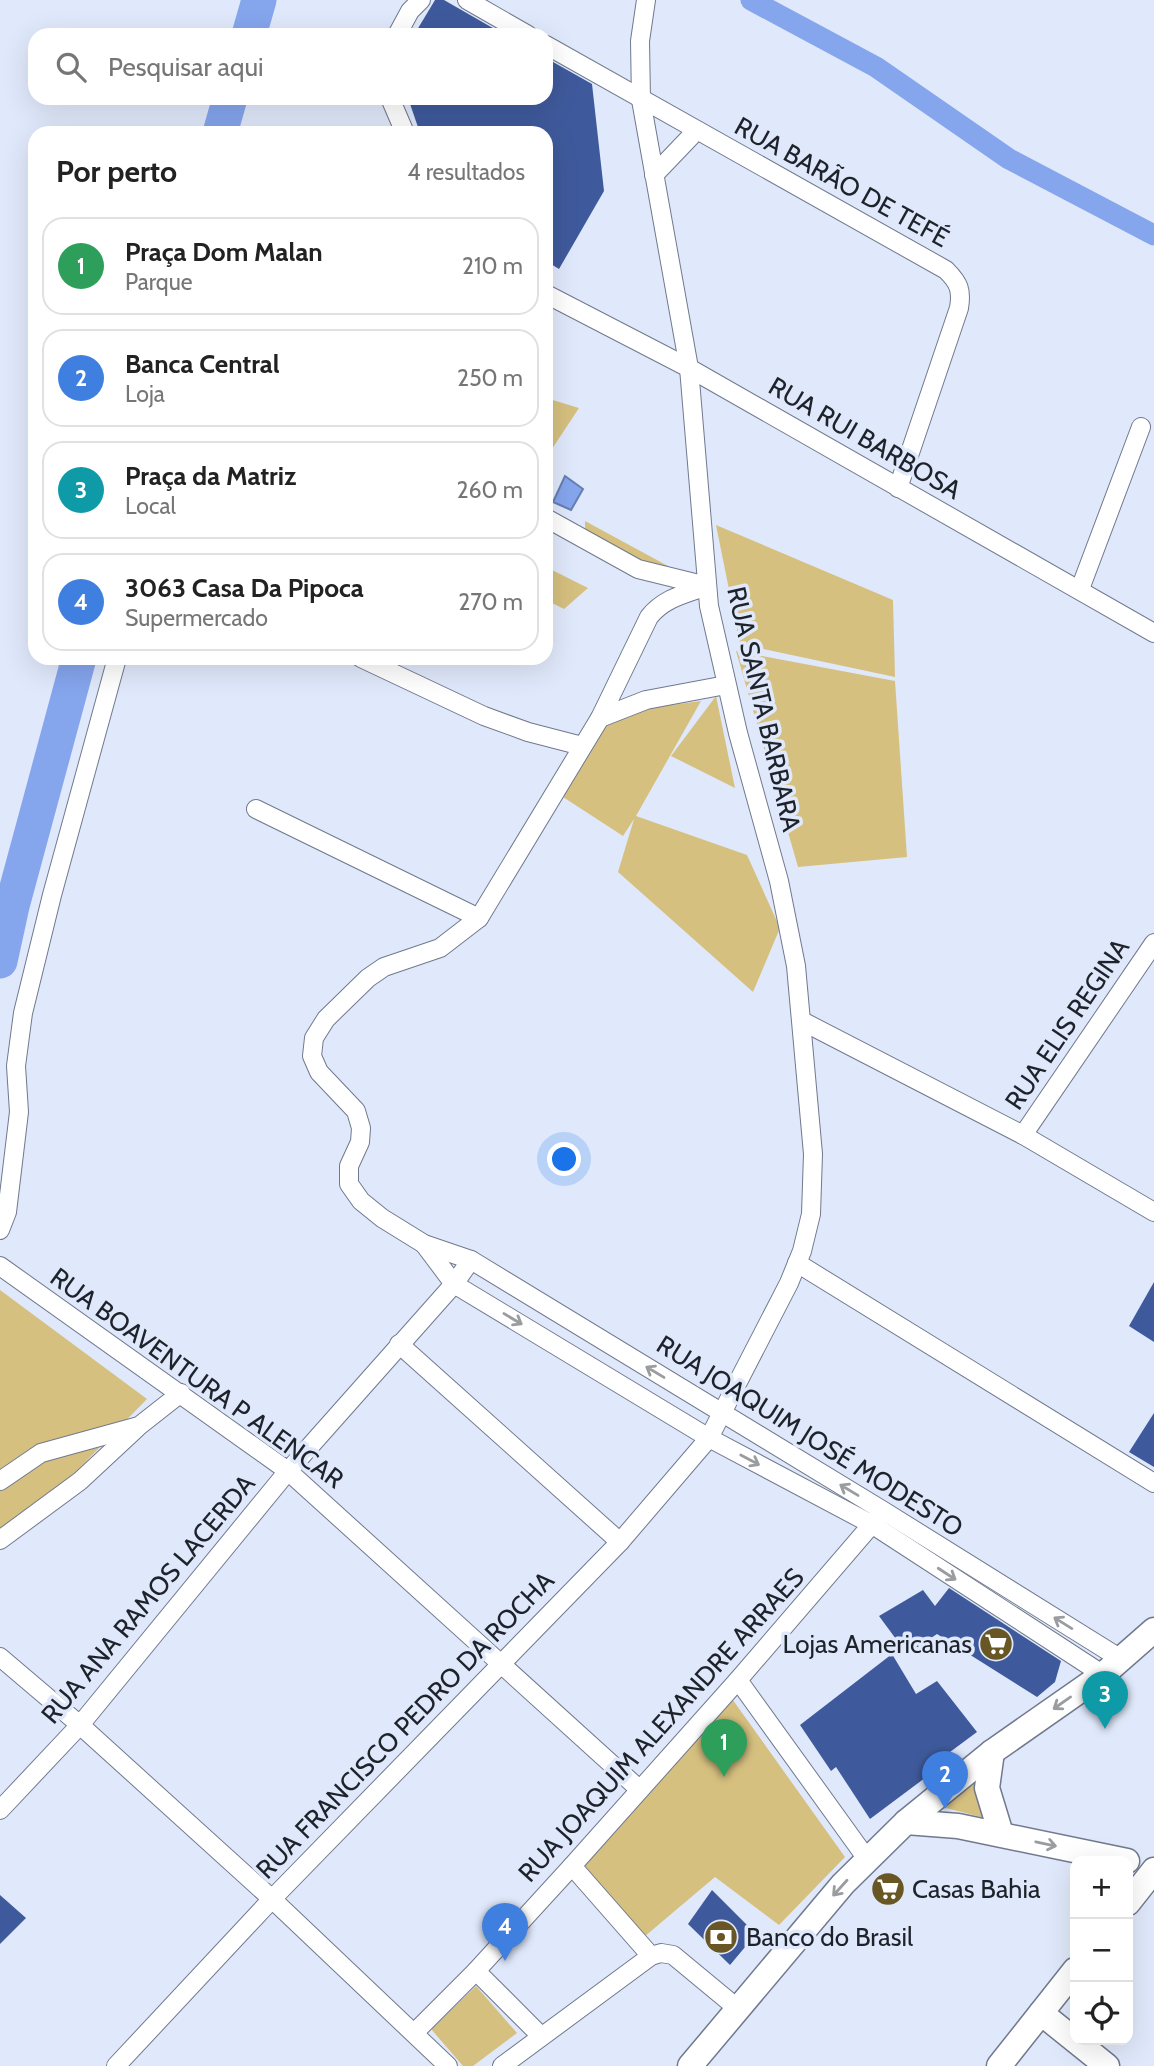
<!DOCTYPE html>
<html lang="pt">
<head>
<meta charset="utf-8">
<style>
  body { margin:0; font-family:Cabin,sans-serif; background:#f6f6f6; color:#222 }
  .controls { position:absolute; right:21px; bottom:21px; display:grid; overflow:hidden; border-radius:14px; box-shadow:0 7px 28px #0002 }
  .controls button { width:63px; height:63px; display:grid; place-items:center; padding:0; border:0; border-bottom:2px solid #e0e0e0; background:#fff; color:#222; font:35px sans-serif }
  .you { position:absolute; left:565px; top:1160px; width:24px; height:24px; margin:-18px; border:5px solid #fff; border-radius:50%; background:#1a73e8; box-shadow:0 0 0 10px #1a73e833 }
  .badge { display:grid; place-items:center; width:46px; height:46px; border-radius:50%; background:#b45309; color:#fff; font-size:23px; font-weight:700 }
  .pin { position:absolute; translate:-50% -58px; filter:drop-shadow(0 2px 4px #0008) }
  .pin::after { content:''; position:absolute; top:37px; width:24px; height:21px; background:inherit; clip-path:polygon(0 0,100% 0,50% 100%) }
  .list { margin:0; padding:0; list-style:none }
  h2 { display:flex; justify-content:space-between; align-items:center; height:91px; margin:0; padding:0 28px; font-size:30px }
  h2 small { font-size:23px; font-weight:400; color:#767676 }
  .list li { display:grid; grid-template-columns:46px 1fr auto; gap:21px; align-items:center; box-sizing:border-box; height:98px; margin:0 14px 14px; padding:0 14px; border:2px solid #e0e0e0; border-radius:21px }
  .list b { display:block; font-size:26px; white-space:nowrap }
  .list p { margin:0; font-size:23px; white-space:nowrap; color:#767676 }
  .list em { font-size:23px; font-style:normal; color:#767676 }
  .icon { flex:none; width:38px; height:38px; fill:none; stroke:currentColor; stroke-width:2; stroke-linecap:round; stroke-linejoin:round }
  .map { position:relative; flex:none; width:1154px; height:2066px; overflow:hidden }
  .search { position:absolute; background:#fff; box-shadow:0 7px 28px #0002; left:28px; top:28px; width:525px; height:77px; display:flex; align-items:center; gap:18px; box-sizing:border-box; padding:0 24px; border-radius:21px; color:#767676; font-size:26px }
  .panel { position:absolute; background:#fff; box-shadow:0 7px 28px #0002; left:28px; top:126px; width:525px; height:539px; border-radius:21px }
  .map>svg:first-child { display:block }
  .green { fill:#d6c080 }
  .water { fill:#85a5ed; stroke:#667eb2; stroke-width:2 }
  .lines { fill:none; stroke-linecap:round; stroke-linejoin:round }
  .canal { stroke:#85a5ed; stroke-width:21 }
  .river { stroke:#85a5ed; stroke-width:35 }
  .building { fill:#3f5a9c }
  .street-casing { stroke:#70798d; stroke-width:20 }
  .secondary-casing { stroke:#70798d; stroke-width:27 }
  .street { stroke:#fff; stroke-width:18 }
  .secondary { stroke:#fff; stroke-width:24 }
  .oneway { stroke:#9a9c9f }
  .labels { text-anchor:middle; dominant-baseline:central; stroke-width:7; stroke-linejoin:round; paint-order:stroke }
  .street-label { font-size:26px; fill:#1e222a; stroke:#e0e9fb }
  .poi-label { font-size:26px; fill:#1e222a; stroke:#e0e9fb; text-anchor:start }
</style>
</head>
<body>
<div class="map">
<svg width="1154" height="2066" viewBox="0 0 1154 2066">
  <rect width="100%" height="100%" fill="#e0e9fb"/>
  <g class="green">
    <polygon points="546,398 579,408 546,458"/>
    <polygon points="585,521 668,566 657,571 585,531"/>
    <polygon points="716,525 893,600 895,677 740,644"/>
    <polygon points="552,570 588,588 564,609 546,600 546,579"/>
    <polygon points="736,651 895,681 907,857 798,867"/>
    <polygon points="716,696 735,788 671,756"/>
    <polygon points="701,701 636,816 747,855 780,928 753,992 618,872 634,819 623,836 563,797 606,725 641,709"/>
    <polygon points="0,1290 147,1399 0,1549"/>
    <polygon points="730,1696 845,1857 779,1925 715,1877 644,1937 583,1864"/>
    <polygon points="974,1779 985,1818 942,1807"/>
    <polygon points="476,1986 517,2033 473,2066 463,2066 431,2029"/>
  </g>
  <polygon class="water" points="565,476 583,489 571,510 553,502"/>
  <g class="lines">
    <polyline class="canal" points="751,0 876,67 1009,159 1154,235"/>
    <g class="river">
      <polyline points="249,35 259,0"/>
      <polyline points="220,133 230,98"/>
      <polyline points="0,961 12,906 79,658"/>
    </g>
  </g>
  <g class="building">
    <polygon points="435,0 444,0 505,35 414,35"/>
    <polygon points="546,58 592,84 604,191 559,269 546,261 546,133 420,133 408,98 546,98"/>
    <polygon points="1154,1282 1154,1342 1129,1326"/>
    <polygon points="1154,1413 1154,1467 1129,1452"/>
    <polygon points="949,1588 1061,1661 1055,1682 1037,1697 937,1634 907,1654 879,1616 923,1590 935,1606"/>
    <polygon points="892,1654 916,1694 937,1681 977,1732 950,1752 953,1757 870,1819 836,1767 831,1771 800,1725"/>
    <polygon points="712,1890 756,1934 730,1965 688,1924"/>
    <polygon points="0,1895 26,1918 0,1944"/>
  </g>
  <g class="lines">
    <g class="street-casing">
      <g id="street">
        <polyline points="467,0 528,35"/>
        <polyline points="397,35 410,11 421,0"/>
        <path d="M 546,45 L 946,270 C 959,283 962,290 959,308 L 898,488"/>
        <polyline points="390,98 405,133"/>
        <polyline points="654,175 696,131"/>
        <polyline points="546,294 689,368 1154,633"/>
        <path d="M 546,518 L 638,569 L 707,586 C 685,594 664,598 649,617 L 600,718 L 479,918 L 440,948 L 384,967 L 368,978 L 326,1019 L 314,1038 L 312,1056 L 319,1072 L 356,1111 L 361,1128 L 360,1142 L 349,1166 L 349,1184 L 361,1201 L 382,1218 L 424,1244 L 471,1260 L 882,1510 L 1121,1659"/>
        <polyline points="1080,589 1141,427"/>
        <polyline points="361,658 484,716 528,732 582,746"/>
        <polyline points="600,718 646,700 726,685"/>
        <polyline points="256,809 479,918"/>
        <polyline points="802,1021 1023,1135 1154,1212"/>
        <polyline points="1023,1135 1154,943"/>
        <polyline points="0,1230 7,1212 19,1112 16,1066 23,1013 52,895 117,658"/>
        <polyline points="424,1244 454,1284 709,1438 873,1525 1102,1674"/>
        <polyline points="797,1263 1154,1483"/>
        <polyline points="0,1266 288,1471 639,1789"/>
        <polyline points="399,1344 620,1542"/>
        <polyline points="0,1481 41,1453 139,1426 181,1393"/>
        <polyline points="0,1540 80,1481 137,1428"/>
        <polyline points="0,1657 80,1725 272,1899 448,2066"/>
        <polyline points="738,1680 867,1859"/>
        <polyline points="0,1810 80,1725 288,1471 454,1284 471,1260"/>
        <polyline points="572,1866 651,1956"/>
        <polyline points="476,1971 541,2036"/>
        <polyline points="415,2032 476,1971 572,1866 738,1680 879,1516"/>
        <polyline points="116,2066 272,1899 620,1542 709,1438 789,1283 802,1251 811,1214 813,1154 796,966 779,881 738,733 709,606 689,368 641,100 640,41 646,0"/>
        <polyline points="502,2066 651,1956 661,1953 673,1955 737,2008"/>
      </g>
    </g>
    <g class="secondary-casing">
      <g id="secondary">
        <polyline points="992,1752 987,1788 1001,1834"/>
        <polyline points="906,1822 958,1826 1127,1861"/>
        <polyline points="1128,1903 1154,1870"/>
        <polyline points="1041,2013 1107,2066"/>
        <polyline points="690,2066 843,1884 906,1822 992,1752 1105,1673 1154,1630"/>
        <polyline points="999,2066 1075,1970"/>
      </g>
    </g>
    <use href="#street" class="street"/>
    <use href="#secondary" class="secondary"/>
  </g>
  <defs><path id="oneway-shaft" d="M-6 0H5M1.5-3L5.5 0L1.5 3" fill="none" stroke-width="1.6" stroke-linecap="round" stroke-linejoin="round" transform="scale(1.75)"/></defs>
  <g class="oneway">
    <use href="#oneway-shaft" transform="translate(513 1319) rotate(31)"/>
    <use href="#oneway-shaft" transform="translate(655 1372) rotate(-149)"/>
    <use href="#oneway-shaft" transform="translate(750 1460) rotate(28)"/>
    <use href="#oneway-shaft" transform="translate(849 1490) rotate(-149)"/>
    <use href="#oneway-shaft" transform="translate(947 1574) rotate(33)"/>
    <use href="#oneway-shaft" transform="translate(1063 1623) rotate(-148)"/>
    <use href="#oneway-shaft" transform="translate(1062 1703) rotate(145)"/>
    <use href="#oneway-shaft" transform="translate(1046 1844) rotate(12)"/>
    <use href="#oneway-shaft" transform="translate(840 1888) rotate(132)"/>
  </g>
  <defs>
    <g id="supermarket-disc" transform="scale(1.75)"><circle r="9.5" fill="#685724" stroke="#e0e9fb"/><path d="M-6-5.5h2.5l.6 2H6L4.5 2H-2.5L-4.4-4H-6ZM-1.5 3.2a1.3 1.3 0 1 0 .1 0ZM3 3.2a1.3 1.3 0 1 0 .1 0Z" fill="#fff"/></g>
    <g id="bank-disc" transform="scale(1.75)"><circle r="9.5" fill="#685724" stroke="#e0e9fb"/><path d="M-6-4H6V4H-6ZM0-2.3a2.3 2.3 0 1 0 0 4.6a2.3 2.3 0 1 0 0-4.6Z" fill="#fff"/></g>
  </defs>
  <g fill-rule="evenodd">
    <use href="#supermarket-disc" x="996" y="1644"/>
    <use href="#supermarket-disc" x="888" y="1889"/>
    <use href="#bank-disc" x="721" y="1937"/>
  </g>
  <g class="labels">
    <g class="street-label">
      <text transform="translate(842 182) rotate(29)">RUA BARÃO DE TEFÉ</text>
      <text transform="translate(865 438) rotate(30)">RUA RUI BARBOSA</text>
      <text transform="translate(764 709) rotate(77)">RUA SANTA BARBARA</text>
      <text transform="translate(1067 1024) rotate(-56)">RUA ELIS REGINA</text>
      <text transform="translate(197 1378) rotate(36)">RUA BOAVENTURA P ALENCAR</text>
      <text transform="translate(810 1436) rotate(32)">RUA JOAQUIM JOSÉ MODESTO</text>
      <text transform="translate(148 1599) rotate(-50)">RUA ANA RAMOS LACERDA</text>
      <text transform="translate(405 1725) rotate(-46)">RUA FRANCISCO PEDRO DA ROCHA</text>
      <text transform="translate(661 1725) rotate(-48)">RUA JOAQUIM ALEXANDRE ARRAES</text>
    </g>
    <g class="poi-label">
      <text x="972" y="1644" text-anchor="end">Lojas Americanas</text>
      <text x="912" y="1889">Casas Bahia</text>
      <text x="746" y="1937">Banco do Brasil</text>
    </g>
  </g>
</svg>
<div class="controls">
<button>+</button>
<button>−</button>
<button><svg class="icon" aria-label="locate" viewBox="0 0 24 24"><circle cx="12" cy="12" r="6"/><path d="M12 2v4M12 18v4M2 12h4M18 12h4"/></svg></button>
</div>
<div class="you"></div>
<div class="pin badge" style="left:724px;top:1777px;background:#2e9e5b">1</div>
<div class="pin badge" style="left:945px;top:1809px;background:#3f7fe0">2</div>
<div class="pin badge" style="left:1105px;top:1729px;background:#0f9aa8">3</div>
<div class="pin badge" style="left:505px;top:1961px;background:#3f7fe0">4</div>
<div class="search"><svg class="icon" aria-label="search" viewBox="0 0 24 24"><circle cx="10" cy="10" r="6"/><path d="M15 15l6 6"/></svg>Pesquisar aqui</div>
<section class="panel">
<h2>Por perto<small>4 resultados</small></h2>
<ul class="list">
<li><span class="badge" style="background:#2e9e5b">1</span><div><b>Praça Dom Malan</b><p>Parque</p></div><em>210 m</em></li>
<li><span class="badge" style="background:#3f7fe0">2</span><div><b>Banca Central</b><p>Loja</p></div><em>250 m</em></li>
<li><span class="badge" style="background:#0f9aa8">3</span><div><b>Praça da Matriz</b><p>Local</p></div><em>260 m</em></li>
<li><span class="badge" style="background:#3f7fe0">4</span><div><b>3063 Casa Da Pipoca</b><p>Supermercado</p></div><em>270 m</em></li>
</ul>
</section>
</div>
</body>
</html>
